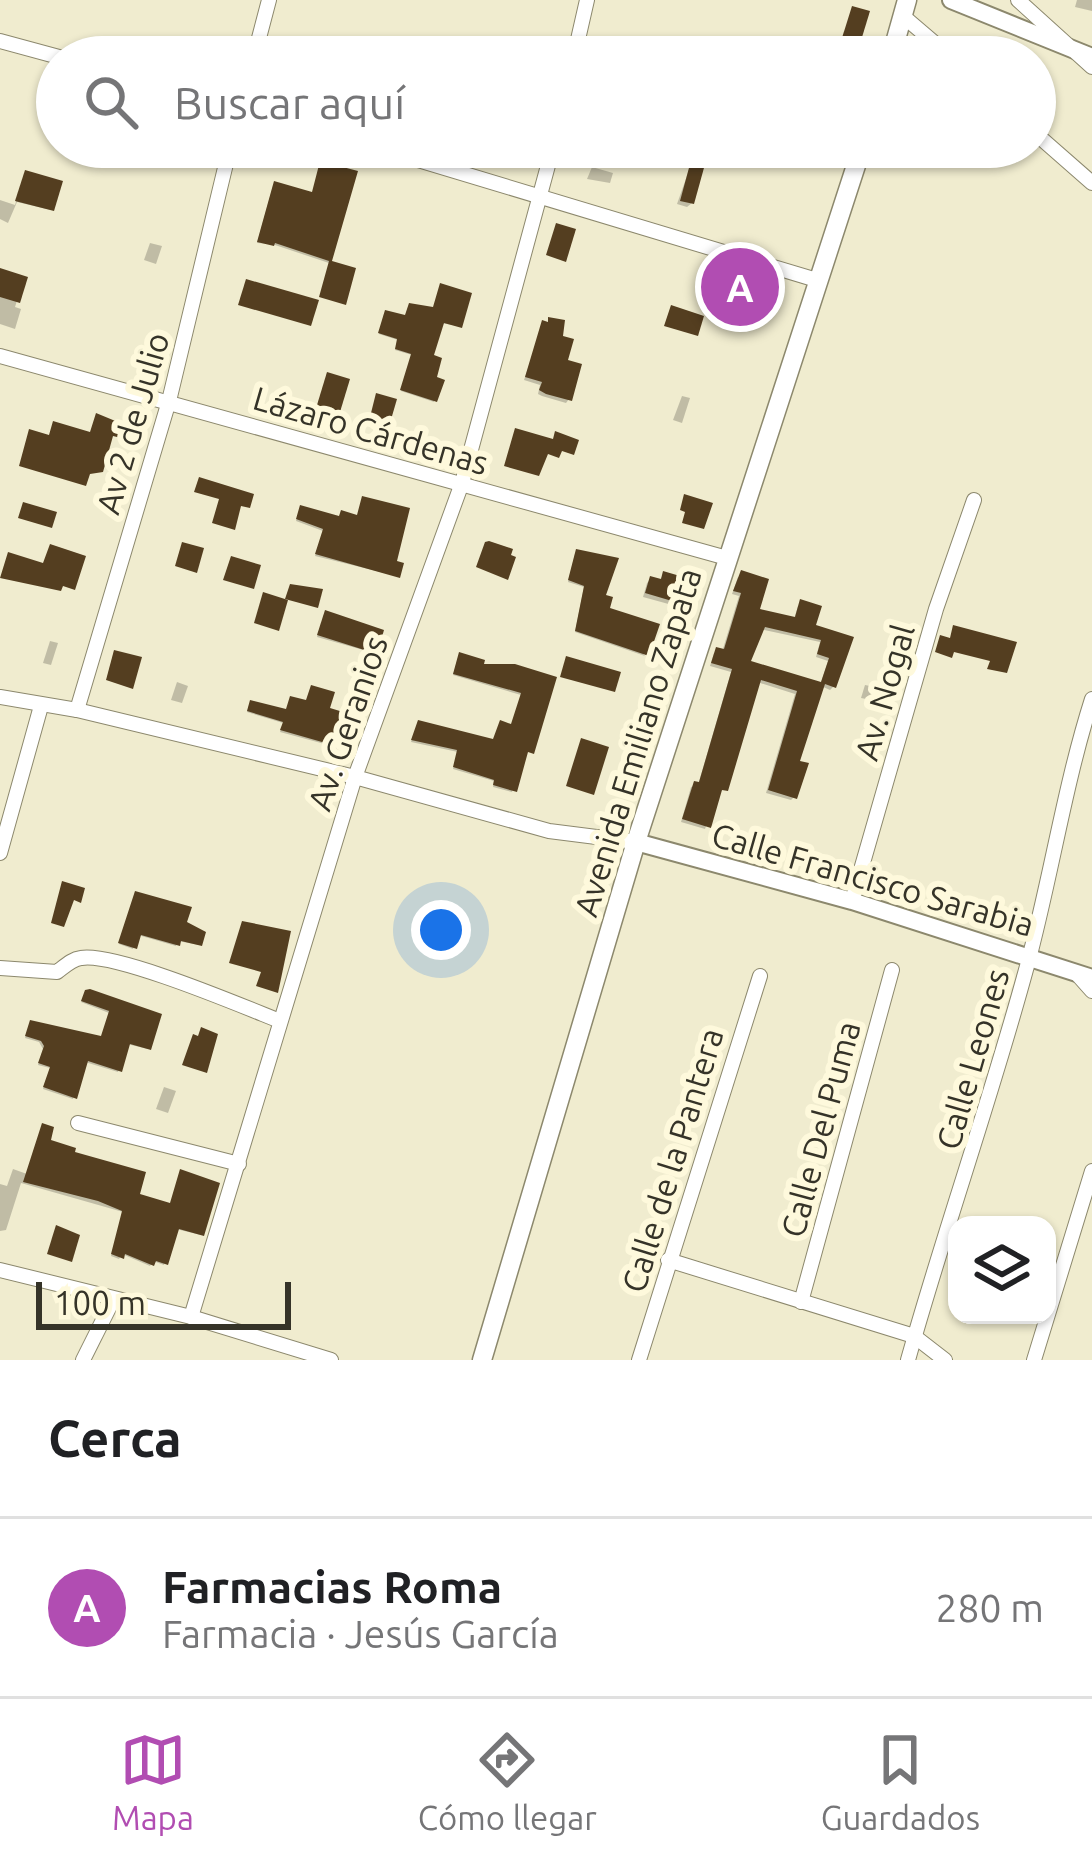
<!DOCTYPE html>
<html lang="es">
<head>
<meta charset="utf-8">
<style>
  body { margin:0; font-family:Ubuntu,sans-serif; background:#f2f2f2; color:#202124 }
  .controls { position:absolute; right:36px; bottom:36px; display:grid; overflow:hidden; border-radius:24px; box-shadow:0 3px 9px #0004 }
  .controls button { width:108px; height:108px; display:grid; place-items:center; padding:0; border:0; border-bottom:3px solid #e0e0e0; background:#fff; color:#202124; font:60px sans-serif }
  .scale { position:absolute; left:36px; bottom:30px; width:255px; box-sizing:border-box; padding-left:12px; border:6px solid #353328; border-top:0; font-size:33px; line-height:42px; white-space:nowrap; color:#353328; -webkit-text-stroke:9px #fef9dc; paint-order:stroke }
  .you { position:absolute; left:441px; top:930px; width:42px; height:42px; margin:-30px; border:9px solid #fff; border-radius:50%; background:#1a73e8; box-shadow:0 0 0 18px #1a73e833 }
  .badge { display:grid; place-items:center; width:78px; height:78px; border-radius:50%; background:#b14db2; color:#fff; font-size:39px; font-weight:700 }
  .pin { position:absolute; translate:-50% -50%; border:6px solid #fff; box-shadow:0 3px 12px #0006 }
  .list { margin:0; padding:0; list-style:none }
  h2 { display:flex; justify-content:space-between; align-items:center; height:156px; margin:0; padding:0 48px; font-size:51px }
  h2 small { font-size:39px; font-weight:400; color:#757577 }
  .list li { display:grid; grid-template-columns:78px 1fr auto; gap:36px; align-items:center; box-sizing:border-box; height:180px; padding:0 48px; border-top:3px solid #e0e0e0 }
  .list b { display:block; font-size:45px; white-space:nowrap }
  .list p { margin:0; font-size:39px; white-space:nowrap; color:#757577 }
  .list em { font-size:39px; font-style:normal; color:#757577 }
  .icon { flex:none; width:66px; height:66px; fill:none; stroke:currentColor; stroke-width:2; stroke-linecap:round; stroke-linejoin:round }
  .map { position:relative; flex:none; width:1092px; height:1360px; overflow:hidden }
  .search { position:absolute; background:#fff; box-shadow:0 3px 9px #0004; left:36px; right:36px; top:36px; height:132px; display:flex; align-items:center; gap:30px; box-sizing:border-box; padding:0 42px; border-radius:66px; color:#757577; font-size:45px }
  .sheet { height:336px; background:#fff }
  nav { display:flex; justify-content:space-around; align-items:center; box-sizing:border-box; height:168px; border-top:3px solid #e0e0e0; background:#fff; font-size:33px; color:#757577 }
  nav a { display:grid; justify-items:center; gap:6px }
  nav .on { color:#b14db2 }
  .map>svg:first-child { display:block }
  .shadow { fill:#0003; fill-rule:evenodd }
  .building { fill:#543e20; fill-rule:evenodd }
  .lines { fill:none; stroke-linecap:round; stroke-linejoin:round }
  .minor-casing { stroke:#8c886d; stroke-width:16 }
  .tertiary-casing { stroke:#8c886d; stroke-width:20 }
  .secondary-casing { stroke:#8c886d; stroke-width:21 }
  .minor { stroke:#fff; stroke-width:14 }
  .tertiary { stroke:#fff; stroke-width:16 }
  .secondary { stroke:#fff; stroke-width:18 }
  .labels { text-anchor:middle; dominant-baseline:central; stroke-width:12; stroke-linejoin:round; paint-order:stroke }
  .street-label { font-size:33px; fill:#353328; stroke:#fef9dc }
</style>
</head>
<body>
<div class="map">
<svg width="1092" height="1360" viewBox="0 0 1092 1360">
  <rect width="100%" height="100%" fill="#f0eccf"/>
  <g class="shadow">
    <polygon points="1077,0 1092,0 1092,11 1075,7"/>
    <polygon points="803,48 837,57 852,57 800,57"/>
    <polygon points="694,156 692,203 687,207 677,204"/>
    <polygon points="592,167 613,173 610,183 587,179"/>
    <polygon points="354,173 329,263 272,244 257,243 273,186 311,195"/>
    <polygon points="24,175 51,210 17,202 8,223 0,219 0,200 15,205"/>
    <polygon points="150,243 162,246 156,264 144,260"/>
    <polygon points="0,274 24,279 15,307 21,309 15,329 0,324"/>
    <polygon points="408,308 460,326 440,323 431,357 434,402 401,391 412,355 395,350 398,340 379,334 384,314 405,318"/>
    <polygon points="543,323 565,362 569,399 566,403 542,396 538,394 540,385 524,380"/>
    <polygon points="682,396 690,398 682,423 673,420"/>
    <polygon points="299,511 339,519 393,563 397,576 315,556 323,531 296,521"/>
    <polygon points="575,554 606,609 645,656 575,632 584,587 568,582"/>
    <polygon points="664,574 687,604 683,608 643,597 647,583 651,579 659,581"/>
    <path d="M 738,577 L 757,612 L 794,619 L 798,606 L 812,627 L 851,638 L 833,687 L 830,690 L 821,686 L 796,763 L 794,797 L 791,800 L 766,793 L 795,694 L 757,682 L 725,789 L 718,792 L 705,829 L 681,822 L 691,787 L 698,785 L 731,672 L 710,666 L 714,653 L 722,652 L 739,596 L 732,594 ZM 760,629 L 820,642 L 816,657 L 828,661 L 820,685 L 747,663 Z"/>
    <polygon points="324,615 374,653 317,637"/>
    <polygon points="50,641 58,643 51,665 43,663"/>
    <polygon points="458,658 480,667 554,679 531,752 524,752 512,792 493,787 494,781 453,769 458,752 411,742 417,725 493,742 511,727 521,695 453,675"/>
    <polygon points="177,682 188,686 182,703 171,700"/>
    <polygon points="865,685 880,688 877,701 861,698"/>
    <polygon points="305,703 326,710 341,721 332,746 280,732 283,723 247,712 249,705 286,712"/>
    <polygon points="611,805 625,809 620,822 606,817"/>
    <polygon points="134,896 183,923 199,945 178,941 176,946 138,935 133,949 119,944"/>
    <polygon points="89,992 148,1049 127,1044 118,1072 85,1062 73,1099 43,1089 50,1068 38,1065 43,1049 39,1042 25,1038 29,1025 101,1039 109,1013 81,1002"/>
    <polygon points="164,1087 176,1091 168,1113 156,1109"/>
    <polygon points="47,1142 71,1154 201,1235 176,1229 164,1265 153,1261 150,1266 122,1254 119,1259 111,1256 123,1212 21,1183 6,1230 0,1231 0,1184 7,1186 13,1169 27,1174"/>
  </g>
  <g class="building">
    <polygon points="852,6 870,11 856,57 836,57"/>
    <polygon points="693,153 707,157 694,204 680,201"/>
    <polygon points="320,161 358,171 332,261 356,268 346,305 319,297 329,261 275,243 274,246 257,242 274,181 312,192"/>
    <polygon points="25,170 63,181 54,211 15,201"/>
    <polygon points="556,223 576,229 566,262 546,255"/>
    <polygon points="0,268 28,277 20,303 0,297"/>
    <polygon points="246,279 319,300 311,326 238,305"/>
    <polygon points="440,283 472,293 462,328 444,323 434,355 442,358 437,377 445,380 437,402 400,390 411,354 395,349 397,339 378,333 385,310 405,315 409,303 433,307"/>
    <polygon points="671,305 704,316 698,336 664,326"/>
    <polygon points="548,317 565,320 563,336 574,339 568,360 582,364 572,401 546,394 539,390 542,382 525,377 542,320 548,322"/>
    <polygon points="327,372 350,379 340,412 317,405"/>
    <polygon points="376,393 397,399 390,423 370,417"/>
    <polygon points="96,413 125,425 121,438 113,436 103,472 90,474 86,486 19,466 29,429 49,435 53,421 90,432"/>
    <polygon points="515,428 553,439 555,431 579,440 574,455 562,451 559,458 548,454 539,476 504,466"/>
    <polygon points="199,477 254,494 250,508 241,506 235,530 212,523 219,499 194,492"/>
    <polygon points="684,494 713,503 704,529 682,523 685,512 680,510"/>
    <polygon points="362,496 410,508 397,561 404,563 400,578 315,554 323,529 296,519 300,505 339,516 341,510 357,515"/>
    <polygon points="23,502 57,512 52,528 18,518"/>
    <polygon points="489,541 513,549 511,555 516,557 508,580 476,567 485,542"/>
    <polygon points="182,542 204,548 197,573 175,566"/>
    <polygon points="50,544 86,556 75,590 63,586 61,591 0,578 8,552 43,563"/>
    <polygon points="576,549 619,558 606,595 613,597 610,608 660,624 649,656 575,631 584,586 568,580"/>
    <polygon points="231,556 261,565 254,589 223,580"/>
    <path d="M 741,570 L 769,579 L 760,609 L 795,617 L 800,599 L 822,606 L 816,625 L 854,637 L 836,688 L 825,684 L 800,761 L 809,763 L 797,799 L 768,790 L 797,691 L 761,680 L 728,791 L 722,790 L 711,828 L 682,819 L 694,781 L 699,782 L 732,669 L 711,663 L 716,647 L 724,649 L 741,593 L 733,591 ZM 765,627 L 821,640 L 817,654 L 829,658 L 821,682 L 751,661 Z"/>
    <polygon points="663,571 697,581 689,606 645,593 650,576 661,579"/>
    <polygon points="290,584 323,589 318,608 285,599"/>
    <polygon points="263,592 288,600 279,631 254,623"/>
    <polygon points="325,610 384,630 377,654 317,635"/>
    <polygon points="953,625 1017,642 1007,673 987,669 990,661 954,652 952,658 935,652 940,635 950,638"/>
    <polygon points="114,650 142,657 133,689 106,680"/>
    <polygon points="459,652 485,660 484,664 515,664 557,677 534,754 528,752 517,792 493,785 494,780 453,767 457,750 411,740 418,720 493,739 500,720 511,724 521,693 453,674"/>
    <polygon points="566,656 621,672 615,692 560,677"/>
    <polygon points="311,685 335,692 330,708 353,715 344,721 336,746 280,730 283,722 247,711 250,700 286,709 290,696 306,700"/>
    <polygon points="581,738 609,747 594,795 566,786"/>
    <polygon points="62,881 85,888 81,903 74,900 64,927 51,923"/>
    <polygon points="135,891 192,907 187,922 206,932 202,946 181,941 180,946 141,935 137,949 118,943"/>
    <polygon points="242,921 291,931 278,993 256,986 261,972 229,963"/>
    <polygon points="90,989 162,1014 151,1050 130,1044 122,1072 88,1061 77,1099 43,1087 50,1067 38,1063 44,1046 41,1041 25,1036 30,1020 101,1036 109,1011 81,1001 85,990"/>
    <polygon points="201,1027 218,1034 207,1073 182,1065 193,1034 198,1036"/>
    <polygon points="42,1123 54,1127 51,1140 76,1148 75,1152 146,1172 140,1194 170,1203 180,1169 220,1183 204,1236 179,1229 168,1265 156,1261 154,1266 125,1254 124,1259 111,1254 122,1211 98,1201 23,1182"/>
    <polygon points="56,1225 80,1235 72,1262 47,1254"/>
  </g>
  <g class="lines">
    <g class="minor-casing">
      <g id="minor">
        <polyline points="1018,0 1092,67"/>
        <polyline points="903,16 951,57"/>
        <polyline points="0,41 59,57"/>
        <polyline points="254,57 269,0"/>
        <polyline points="574,57 587,0"/>
        <polyline points="1035,133 1092,183"/>
        <polyline points="375,147 820,281"/>
        <polyline points="0,356 727,558"/>
        <polyline points="0,697 77,710 355,777 549,831 636,842"/>
        <polyline points="77,710 169,401 230,147"/>
        <polyline points="0,853 41,706"/>
        <polyline points="852,901 936,609 974,500"/>
        <path d="M 0,968 L 57,972 C 65,966 72,959 81,958 C 115,952 242,1006 280,1021"/>
        <polyline points="1076,973 1092,991"/>
        <polyline points="78,1123 239,1164"/>
        <polyline points="668,1260 914,1336 945,1360"/>
        <polyline points="0,1270 191,1317 331,1360"/>
        <polyline points="801,1302 892,970"/>
        <polyline points="191,1317 355,777 462,483 553,147"/>
        <polyline points="83,1360 113,1300"/>
        <polyline points="639,1360 760,976"/>
        <path d="M 908,1360 C 945,1228 991,1099 1027,966 C 1051,878 1064,787 1092,699"/>
        <polyline points="1034,1360 1092,1171"/>
      </g>
    </g>
    <g class="tertiary-casing">
      <g id="tertiary">
        <polyline points="951,0 1092,57"/>
        <polyline points="636,842 852,901 1092,978"/>
      </g>
    </g>
    <g class="secondary-casing">
      <g id="secondary">
        <polyline points="891,57 907,0"/>
        <polyline points="482,1360 636,842 862,147"/>
      </g>
    </g>
    <use href="#minor" class="minor"/>
    <use href="#tertiary" class="tertiary"/>
    <use href="#secondary" class="secondary"/>
  </g>
  <g class="labels">
    <g class="street-label">
      <text transform="translate(132 423) rotate(-74)">Av 2 de Julio</text>
      <text transform="translate(371 430) rotate(16)">Lázaro Cárdenas</text>
      <text transform="translate(884 692) rotate(-74)">Av. Nogal</text>
      <text transform="translate(347 723) rotate(-71)">Av. Geranios</text>
      <text transform="translate(637 742) rotate(-73)">Avenida Emiliano Zapata</text>
      <text transform="translate(873 879) rotate(16)">Calle Francisco Sarabia</text>
      <text transform="translate(972 1059) rotate(-74)">Calle Leones</text>
      <text transform="translate(820 1129) rotate(-75)">Calle Del Puma</text>
      <text transform="translate(672 1160) rotate(-73)">Calle de la Pantera</text>
    </g>
  </g>
</svg>
<div class="controls">
<button><svg class="icon" aria-label="layers" viewBox="0 0 24 24"><path d="M12 4l9 5-9 5-9-5zM3 14l9 5 9-5"/></svg></button>
</div>
<div class="scale">100 m</div>
<div class="you"></div>
<div class="pin badge" style="left:740px;top:287px">A</div>
<div class="search"><svg class="icon" aria-label="search" viewBox="0 0 24 24"><circle cx="10" cy="10" r="6"/><path d="M15 15l6 6"/></svg>Buscar aquí</div>
</div>
<section class="sheet">
<h2>Cerca<small></small></h2>
<ul class="list">
<li><span class="badge">A</span><div><b>Farmacias Roma</b><p>Farmacia · Jesús García</p></div><em>280 m</em></li>
</ul>
</section>
<nav>
<a class="on"><svg class="icon" aria-label="map" viewBox="0 0 24 24"><path d="M3 6l6-2 6 2 6-2v14l-6 2-6-2-6 2zM9 4v14M15 6v14"/></svg>Mapa</a>
<a><svg class="icon" aria-label="directions" viewBox="0 0 24 24"><path d="M12 3l9 9-9 9-9-9zM9 14v-3h6M13 9l2 2-2 2"/></svg>Cómo llegar</a>
<a><svg class="icon" aria-label="saved" viewBox="0 0 24 24"><path d="M7 4h10v16l-5-4-5 4z"/></svg>Guardados</a>
</nav>
</body>
</html>
